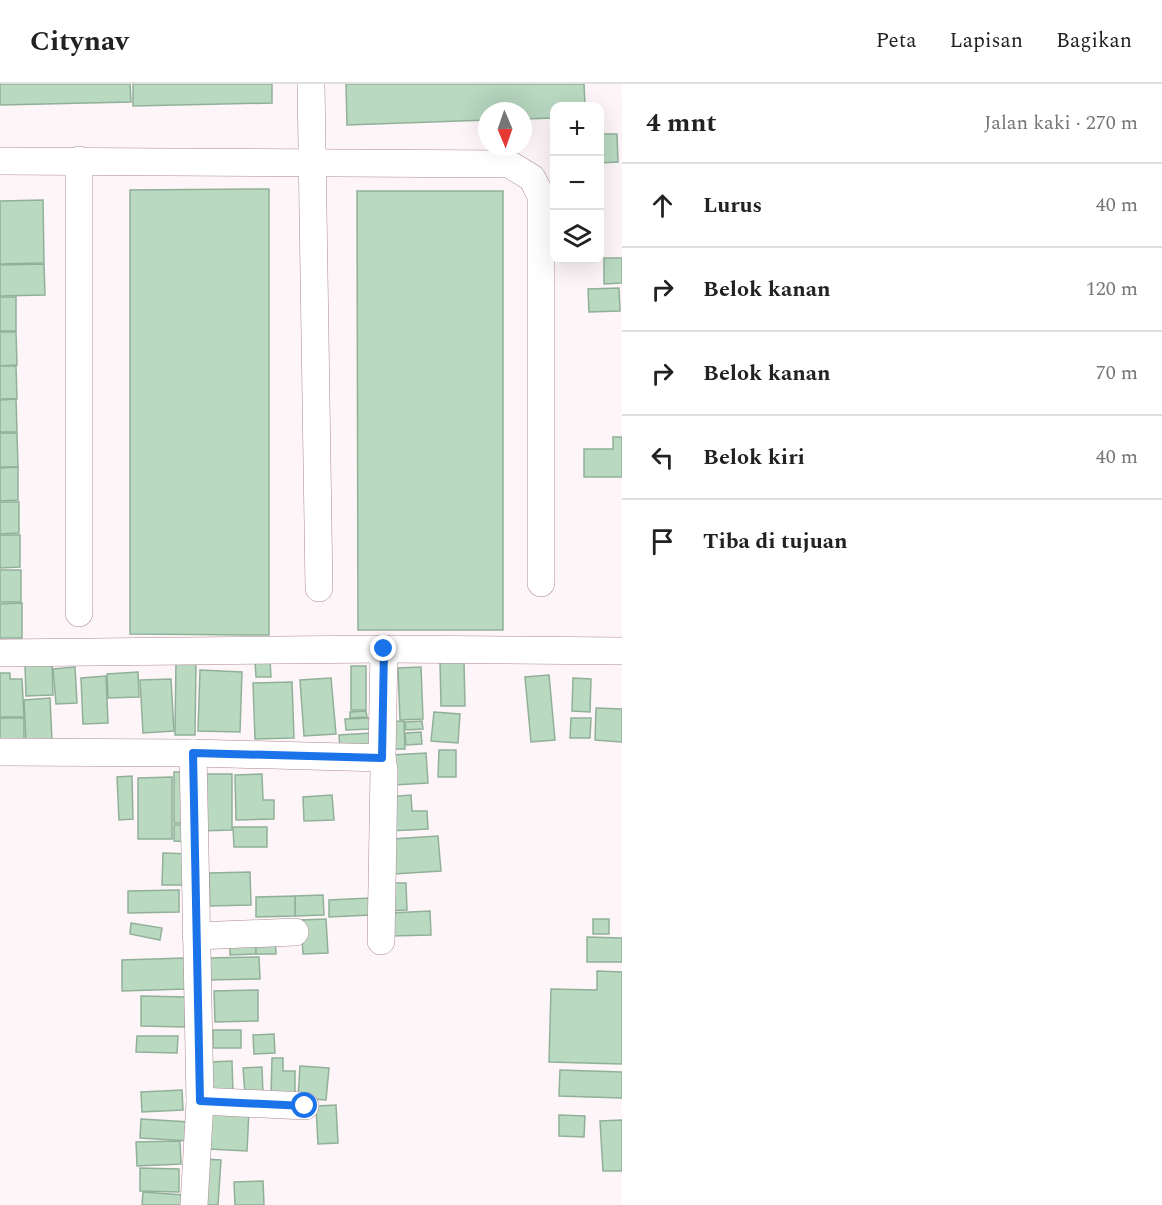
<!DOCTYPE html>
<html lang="id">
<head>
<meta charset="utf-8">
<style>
  body { margin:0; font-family:Spectral,serif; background:#f6f6f6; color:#222 }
  .controls { position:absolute; right:18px; top:18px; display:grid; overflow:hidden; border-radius:12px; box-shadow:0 6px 24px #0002 }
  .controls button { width:54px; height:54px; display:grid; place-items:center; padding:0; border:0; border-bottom:2px solid #e0e0e0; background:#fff; color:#222; font:30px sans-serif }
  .compass { position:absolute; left:478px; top:18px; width:54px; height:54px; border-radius:50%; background:#fff; box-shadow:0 6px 24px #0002; rotate:178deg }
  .stop { position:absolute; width:18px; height:18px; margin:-14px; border:4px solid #1a73e8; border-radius:50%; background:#fff }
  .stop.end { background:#1a73e8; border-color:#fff; box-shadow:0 2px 6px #0008 }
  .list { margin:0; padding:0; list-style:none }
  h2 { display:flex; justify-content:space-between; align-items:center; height:78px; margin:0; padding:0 24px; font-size:26px }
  h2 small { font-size:20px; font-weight:400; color:#767676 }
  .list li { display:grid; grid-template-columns:39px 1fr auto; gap:18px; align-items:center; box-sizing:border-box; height:84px; padding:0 24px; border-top:2px solid #e0e0e0 }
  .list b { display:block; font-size:22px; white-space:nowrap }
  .list em { font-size:20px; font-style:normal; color:#767676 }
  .icon { flex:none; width:33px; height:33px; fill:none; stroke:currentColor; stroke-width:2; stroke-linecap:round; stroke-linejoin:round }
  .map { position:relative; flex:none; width:622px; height:1121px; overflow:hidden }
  header { display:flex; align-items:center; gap:36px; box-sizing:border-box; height:84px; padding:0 30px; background:#fff; border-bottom:2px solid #e0e0e0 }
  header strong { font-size:28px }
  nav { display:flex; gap:33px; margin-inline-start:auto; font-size:21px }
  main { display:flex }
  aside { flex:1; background:#fff }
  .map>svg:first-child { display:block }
  .building { fill:#b9d9c1; stroke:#91b099; stroke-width:1.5 }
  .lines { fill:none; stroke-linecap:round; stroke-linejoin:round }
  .minor-casing { stroke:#ae8995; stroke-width:28 }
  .minor { stroke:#fff; stroke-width:27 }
  .route { stroke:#1a73e8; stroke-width:8 }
</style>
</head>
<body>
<header>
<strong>Citynav</strong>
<nav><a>Peta</a><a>Lapisan</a><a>Bagikan</a></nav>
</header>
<main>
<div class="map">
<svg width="622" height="1121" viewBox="0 0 622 1121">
  <rect width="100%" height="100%" fill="#fdf5f7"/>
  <g class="building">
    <polygon points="0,0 130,0 131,18 0,21"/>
    <polygon points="133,0 272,0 272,19 133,22"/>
    <polygon points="346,0 584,0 585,22 554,22 554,34 523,35 523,27 487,27 487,36 347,41"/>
    <polygon points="600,50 617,50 618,78 600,79"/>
    <polygon points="269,105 269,551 130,550 130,106"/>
    <polygon points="357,107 503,107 503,546 358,546"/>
    <polygon points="43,116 44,179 0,180 0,117"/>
    <polygon points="604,174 622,174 622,199 604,200"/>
    <polygon points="44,180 45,211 0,212 0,181"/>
    <polygon points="619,204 620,227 589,228 588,205"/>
    <rect x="0" y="213" width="16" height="34"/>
    <polygon points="0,248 16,248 17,281 0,282"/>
    <polygon points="0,282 16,282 17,315 0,315"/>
    <polygon points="16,315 17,348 0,348 0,316"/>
    <polygon points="0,349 17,349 18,383 0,383"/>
    <polygon points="613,353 622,353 622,393 584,393 584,365 613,365"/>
    <polygon points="18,383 18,416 0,417 0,384"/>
    <polygon points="0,418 19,418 19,449 0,450"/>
    <polygon points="0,451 20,451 20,483 0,484"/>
    <rect x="0" y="486" width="21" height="32"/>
    <polygon points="22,519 22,554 0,554 0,520"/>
    <polygon points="52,576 53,611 26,612 25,581"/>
    <polygon points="176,576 196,576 195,651 175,651"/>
    <polygon points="270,576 271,593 256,593 255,577"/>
    <polygon points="440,578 464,578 465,622 441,622"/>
    <rect x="351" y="582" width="15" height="44"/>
    <polygon points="75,583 77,619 56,620 53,585"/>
    <polygon points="421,583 423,635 400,636 398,584"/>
    <polygon points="200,586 242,588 240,648 198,647"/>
    <polygon points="138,588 139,613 108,614 107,590"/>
    <polygon points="0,589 10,589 10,595 22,595 24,633 0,633"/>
    <polygon points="549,591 555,656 531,658 525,593"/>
    <polygon points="106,592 108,639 83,640 81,594"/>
    <polygon points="331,594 336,650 304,652 300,596"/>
    <polygon points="573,594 591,595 590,628 572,627"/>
    <polygon points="171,595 174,647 143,649 140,596"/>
    <polygon points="292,598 294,654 255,655 253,599"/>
    <polygon points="50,614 52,657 26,658 24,616"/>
    <polygon points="596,624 622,625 622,658 595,656"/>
    <polygon points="366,627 367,633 350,634 350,628"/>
    <polygon points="434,628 460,630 458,659 431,657"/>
    <polygon points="0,634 24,634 24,658 0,659"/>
    <polygon points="370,634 370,645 346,646 345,635"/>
    <polygon points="571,634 591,634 590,654 570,654"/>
    <polygon points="404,637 405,665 386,665 384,638"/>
    <polygon points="422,637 423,645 406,646 405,638"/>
    <polygon points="421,648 422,660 406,661 405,649"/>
    <polygon points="372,649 372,663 340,665 339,651"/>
    <polygon points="439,666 456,666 456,693 438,693"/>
    <polygon points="426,669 428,699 394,701 392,671"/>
    <rect x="174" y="688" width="14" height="51"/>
    <polygon points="198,690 232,690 232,746 199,747"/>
    <polygon points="262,690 263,716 274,716 274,735 236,736 235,691"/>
    <polygon points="132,692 133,735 119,736 117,693"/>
    <polygon points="172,693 172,755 138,755 138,694"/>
    <polygon points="332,711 334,736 304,737 303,713"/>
    <polygon points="411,711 412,727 427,727 428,745 389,747 387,713"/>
    <polygon points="174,741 191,741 191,758 174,757"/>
    <polygon points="233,743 267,743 267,763 234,763"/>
    <polygon points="438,752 441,787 394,790 392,755"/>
    <polygon points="163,769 190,770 189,801 162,801"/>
    <polygon points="250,788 251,821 210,822 209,789"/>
    <polygon points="383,799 406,799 407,826 384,827"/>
    <polygon points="179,806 179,828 128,829 128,807"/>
    <polygon points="323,811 324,831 295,832 295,812"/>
    <polygon points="295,812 295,832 256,833 256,813"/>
    <polygon points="370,814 371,831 329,833 329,816"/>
    <polygon points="430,827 431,851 391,852 390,829"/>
    <polygon points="326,835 328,869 303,870 301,836"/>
    <rect x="593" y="835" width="16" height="15"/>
    <polygon points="131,839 162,844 160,856 130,850"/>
    <polygon points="256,851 256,870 230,871 230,852"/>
    <polygon points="256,851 275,851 276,870 256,870"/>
    <polygon points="587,853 622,854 622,878 587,878"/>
    <polygon points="259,873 260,895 208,896 207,874"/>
    <polygon points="184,874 185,905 122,907 122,876"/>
    <polygon points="597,887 622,888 622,980 549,978 551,905 597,906"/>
    <polygon points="258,906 258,937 215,938 214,907"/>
    <polygon points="141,912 185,913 185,943 141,942"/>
    <rect x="213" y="946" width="28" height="18"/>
    <polygon points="274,950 275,969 254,970 253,951"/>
    <polygon points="137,952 178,952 177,969 136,968"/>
    <polygon points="272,974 283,974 283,987 295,987 295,1012 271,1012"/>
    <polygon points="232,977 233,1010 209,1010 209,978"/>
    <polygon points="300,982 329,984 326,1016 298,1014"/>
    <polygon points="262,983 263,1010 245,1011 243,984"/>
    <polygon points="560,986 622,988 622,1014 559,1012"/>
    <polygon points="182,1006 183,1026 142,1028 141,1008"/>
    <polygon points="336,1021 338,1059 318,1060 316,1022"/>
    <polygon points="211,1025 249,1027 247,1067 209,1065"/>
    <polygon points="559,1031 585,1032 584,1053 559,1052"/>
    <polygon points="141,1035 190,1038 189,1057 140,1054"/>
    <polygon points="622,1036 622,1087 603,1087 600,1037"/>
    <polygon points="180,1057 181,1080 137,1082 136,1058"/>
    <polygon points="204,1075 221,1076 218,1121 201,1121"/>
    <polygon points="140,1084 179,1085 179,1108 140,1107"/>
    <polygon points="263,1097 264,1121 235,1121 234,1098"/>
    <polygon points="143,1108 183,1111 182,1121 142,1121"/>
  </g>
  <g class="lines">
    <g class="minor-casing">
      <g id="minor">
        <polyline points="311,0 319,504"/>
        <polyline points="79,76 79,529"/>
        <polyline points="0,77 509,80 532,94 541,112 541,499"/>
        <polyline points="0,569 384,565 622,567"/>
        <polyline points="0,668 193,669 382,674 384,687 381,857"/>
        <polyline points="193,669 200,1017 194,1121"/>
        <polyline points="382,674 384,565"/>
        <polyline points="196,852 295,848"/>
        <polyline points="200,1017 305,1022"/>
      </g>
    </g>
    <use href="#minor" class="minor"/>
  </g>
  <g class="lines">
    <polyline class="route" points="305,1022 200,1017 193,669 382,674 384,565"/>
  </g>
</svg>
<div class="controls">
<button>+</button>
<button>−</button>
<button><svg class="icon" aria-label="layers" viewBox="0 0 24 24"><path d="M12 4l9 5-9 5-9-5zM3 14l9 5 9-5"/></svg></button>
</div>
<svg class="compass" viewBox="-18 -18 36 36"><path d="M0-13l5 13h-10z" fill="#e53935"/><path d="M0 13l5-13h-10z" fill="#767676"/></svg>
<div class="stop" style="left:305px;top:1022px"></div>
<div class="stop end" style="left:384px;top:565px"></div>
</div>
<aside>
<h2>4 mnt<small>Jalan kaki · 270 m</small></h2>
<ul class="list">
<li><svg class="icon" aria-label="ahead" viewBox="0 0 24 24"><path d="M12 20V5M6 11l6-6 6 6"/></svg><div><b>Lurus</b></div><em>40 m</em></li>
<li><svg class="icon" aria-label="right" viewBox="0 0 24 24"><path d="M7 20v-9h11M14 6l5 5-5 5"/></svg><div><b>Belok kanan</b></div><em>120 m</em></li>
<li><svg class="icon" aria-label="right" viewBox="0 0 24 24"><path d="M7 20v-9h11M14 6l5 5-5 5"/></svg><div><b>Belok kanan</b></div><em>70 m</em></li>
<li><svg class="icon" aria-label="left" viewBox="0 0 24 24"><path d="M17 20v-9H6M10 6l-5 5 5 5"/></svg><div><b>Belok kiri</b></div><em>40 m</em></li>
<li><svg class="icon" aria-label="arrive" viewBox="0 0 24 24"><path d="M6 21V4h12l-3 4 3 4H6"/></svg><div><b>Tiba di tujuan</b></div></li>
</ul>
</aside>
</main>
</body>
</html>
